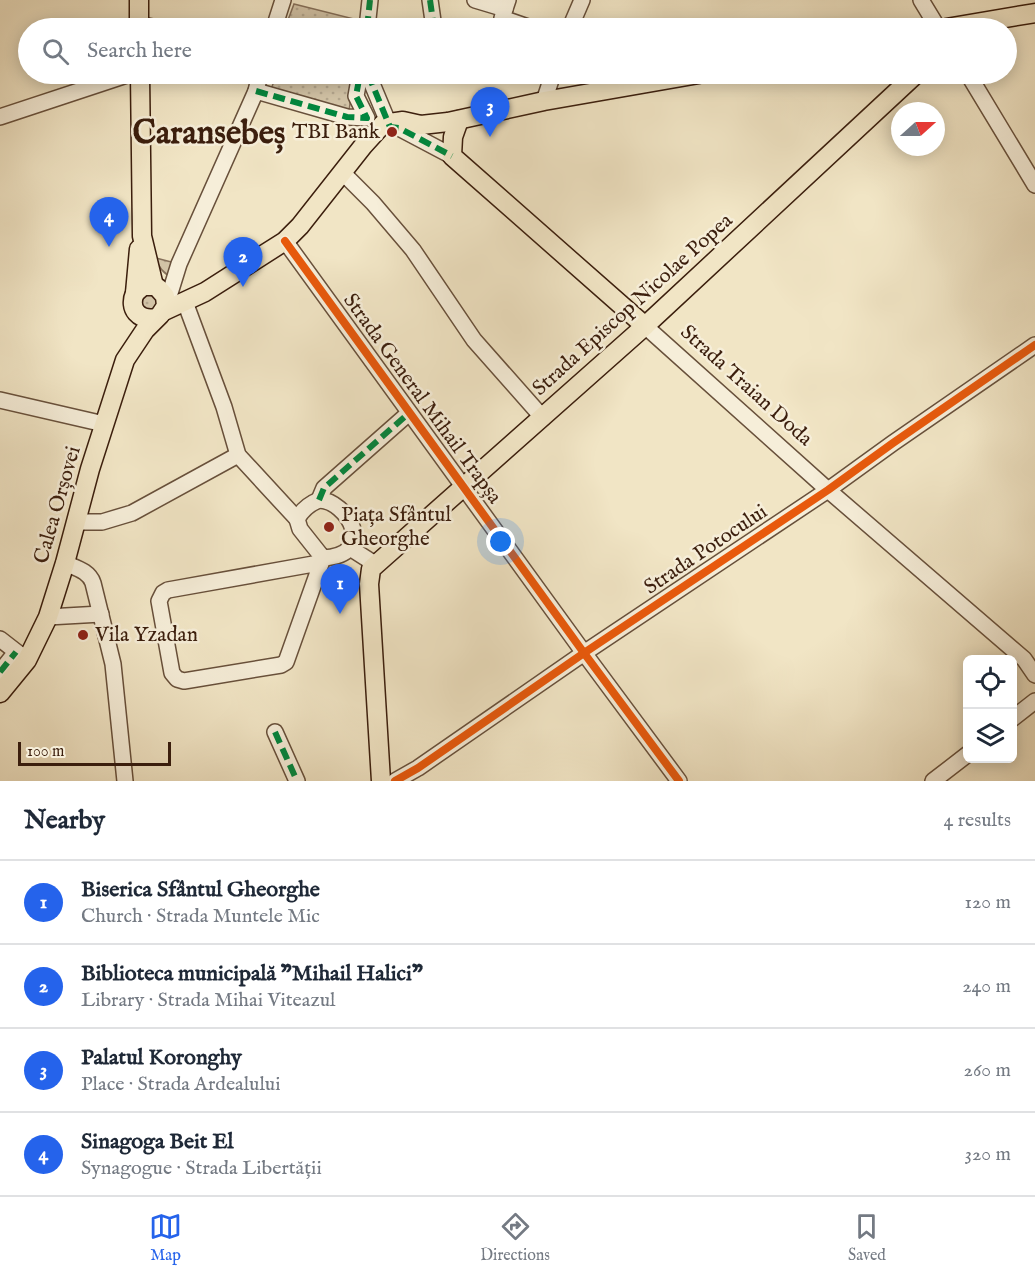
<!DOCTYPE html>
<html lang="en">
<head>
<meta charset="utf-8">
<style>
  body { margin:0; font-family:"IM FELL English",serif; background:#f2f2f3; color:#1f2937 }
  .controls { position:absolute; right:18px; bottom:18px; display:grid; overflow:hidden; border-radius:9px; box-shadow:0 3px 15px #0003 }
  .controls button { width:54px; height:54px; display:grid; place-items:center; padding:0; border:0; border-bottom:2px solid #e0e1e3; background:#fff; color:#1f2937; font:30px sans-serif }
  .compass { position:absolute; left:891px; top:102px; width:54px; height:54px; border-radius:50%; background:#fff; box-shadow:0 3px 15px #0003; rotate:69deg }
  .scale { position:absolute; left:18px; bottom:15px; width:153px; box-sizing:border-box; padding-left:6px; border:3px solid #3b1e0d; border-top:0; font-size:16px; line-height:21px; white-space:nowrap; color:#3b1e0d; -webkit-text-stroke:4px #f6eed9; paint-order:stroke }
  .you { position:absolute; left:501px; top:542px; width:21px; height:21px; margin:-15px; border:4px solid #fff; border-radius:50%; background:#1a73e8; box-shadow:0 0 0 9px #1a73e833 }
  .badge { display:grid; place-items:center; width:39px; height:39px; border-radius:50%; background:#2563eb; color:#fff; font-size:20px; font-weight:700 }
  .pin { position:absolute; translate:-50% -50px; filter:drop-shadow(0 2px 3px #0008) }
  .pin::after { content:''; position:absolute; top:32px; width:21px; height:18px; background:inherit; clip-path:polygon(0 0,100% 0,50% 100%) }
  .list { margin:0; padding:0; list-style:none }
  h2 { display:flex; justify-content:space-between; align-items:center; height:78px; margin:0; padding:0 24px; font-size:26px }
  h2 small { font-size:20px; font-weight:400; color:#747a83 }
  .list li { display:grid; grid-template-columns:39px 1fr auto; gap:18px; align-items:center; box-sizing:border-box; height:84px; padding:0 24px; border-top:2px solid #e0e1e3 }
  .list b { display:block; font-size:22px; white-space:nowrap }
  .list p { margin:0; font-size:20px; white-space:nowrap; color:#747a83 }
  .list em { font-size:20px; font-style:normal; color:#747a83 }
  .icon { flex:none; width:33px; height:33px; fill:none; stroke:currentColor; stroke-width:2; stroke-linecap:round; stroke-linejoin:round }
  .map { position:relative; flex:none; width:1035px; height:781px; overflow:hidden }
  .search { position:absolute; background:#fff; box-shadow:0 3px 15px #0003; left:18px; right:18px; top:18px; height:66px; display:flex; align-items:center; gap:15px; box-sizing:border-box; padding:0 21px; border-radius:33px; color:#747a83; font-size:22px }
  .sheet { height:414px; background:#fff }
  nav { display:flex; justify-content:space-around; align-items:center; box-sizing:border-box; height:84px; border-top:2px solid #e0e1e3; background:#fff; font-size:16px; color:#747a83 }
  nav a { display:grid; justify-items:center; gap:3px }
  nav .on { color:#2563eb }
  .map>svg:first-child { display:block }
  .park { fill:url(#park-dots); stroke:#86705a; stroke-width:1.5 }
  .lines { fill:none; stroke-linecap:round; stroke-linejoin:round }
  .minor-casing { stroke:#68503b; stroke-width:18 }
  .major-casing { stroke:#3b1e0d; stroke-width:21 }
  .minor { stroke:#f6eed9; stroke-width:15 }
  .major { stroke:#f1e5c5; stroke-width:18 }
  .quiet { stroke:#00873e; stroke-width:6; stroke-dasharray:12 6; stroke-linecap:butt }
  .cycleway-casing { stroke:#f6eed9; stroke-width:11 }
  .cycleway { stroke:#e8590c; stroke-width:8 }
  .poi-dot { fill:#8f2418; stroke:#f6eed9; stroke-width:2 }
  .labels { text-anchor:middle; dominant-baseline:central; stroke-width:5; stroke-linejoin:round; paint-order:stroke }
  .poi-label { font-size:21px; fill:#3b1e0d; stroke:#f6eed9; text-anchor:start }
  .street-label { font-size:21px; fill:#3b1e0d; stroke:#f6eed9 }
  .town-label { font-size:33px; font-weight:bold; fill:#3b1e0d; stroke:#f6eed9 }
</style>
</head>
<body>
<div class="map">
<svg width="1035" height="781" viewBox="0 0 1035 781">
  <defs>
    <pattern id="park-dots" width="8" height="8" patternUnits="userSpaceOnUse" patternTransform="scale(1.5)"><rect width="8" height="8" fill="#d2c3a6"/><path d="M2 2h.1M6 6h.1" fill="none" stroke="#b5a78e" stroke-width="1.8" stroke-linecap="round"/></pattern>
  </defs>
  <rect width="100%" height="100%" fill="#f1e5c5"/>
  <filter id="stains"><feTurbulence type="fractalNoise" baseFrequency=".00333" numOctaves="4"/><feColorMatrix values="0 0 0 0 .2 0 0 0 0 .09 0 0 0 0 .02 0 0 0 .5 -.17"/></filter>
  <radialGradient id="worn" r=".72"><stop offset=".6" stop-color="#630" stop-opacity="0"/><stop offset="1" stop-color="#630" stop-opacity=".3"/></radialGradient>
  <g class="park">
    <polygon points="294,4 362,21 361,28 285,28"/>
    <polygon points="277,74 354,74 349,111 271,89"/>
    <path d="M 156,258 L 179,264 L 174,279 C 164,274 158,268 156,258 Z"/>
    <polygon points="148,293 157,297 157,307 151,311 142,307 141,300"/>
  </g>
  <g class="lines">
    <g class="minor-casing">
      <g id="minor">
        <polyline points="430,0 434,28"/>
        <polyline points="475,0 505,9"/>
        <polyline points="508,0 502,18 531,28"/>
        <polyline points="921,0 938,28"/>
        <polyline points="139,24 157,28"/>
        <polyline points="274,28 283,0"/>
        <polyline points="367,28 370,0"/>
        <polyline points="570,28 582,0"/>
        <polyline points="368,74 390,127 399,128 452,156"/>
        <polyline points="968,74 1035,185"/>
        <polyline points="256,91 347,117 367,118 356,96 360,74"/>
        <polyline points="544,101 553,74"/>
        <polyline points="0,117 130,74"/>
        <polyline points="342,172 373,203 413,250 474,340 543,418"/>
        <polyline points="285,241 584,653 679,781"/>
        <polyline points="170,293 179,264 256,91 260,74"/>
        <polyline points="185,302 224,407 238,455 297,519"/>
        <polyline points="645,326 828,490 1024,659 1035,675"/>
        <polyline points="0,400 104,424"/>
        <path d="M 319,500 C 347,500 379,555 323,558 L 300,529 L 297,519 C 302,510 309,504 319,500 Z"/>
        <polyline points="319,500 324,488 409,413"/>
        <polyline points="76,522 102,522 132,513 238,455"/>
        <polyline points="350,548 375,564"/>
        <path d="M 65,563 C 76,568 89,571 93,583 L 113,664 L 125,781"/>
        <polyline points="319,563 168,590 163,593 159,601 172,673 177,679 184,681 281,665 286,662 323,558"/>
        <polyline points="48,617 101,614"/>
        <polyline points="0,639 27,660"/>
        <polyline points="0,672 16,652"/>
        <polyline points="1012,719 1035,701"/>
        <polyline points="275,732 297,781"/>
        <polyline points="395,781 418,768 584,653 828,490 893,443 1035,345"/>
        <polyline points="933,781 968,754"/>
      </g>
    </g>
    <g class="major-casing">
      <g id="major">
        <polyline points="139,0 139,28"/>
        <polyline points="946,28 1035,13"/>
        <polyline points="140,74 142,236 154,286"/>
        <polyline points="459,120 453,137 452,156 645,326"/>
        <path d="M 139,249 L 135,293 C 128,309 139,321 156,318"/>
        <polyline points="164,311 205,292 285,241 300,226 363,146 383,124 403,121 421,125 448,122 544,101 699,74"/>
        <polyline points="0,693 27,660 48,617 65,563 90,469 125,360 145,330 160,315 166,306 165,296 158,288 154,286 143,286 135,293"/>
        <polyline points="381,781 369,584 371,569 645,326 916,74"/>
      </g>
    </g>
    <use href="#minor" class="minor"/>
    <use href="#major" class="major"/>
    <g class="quiet">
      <polyline points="430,0 434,28"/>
      <polyline points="367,28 370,0"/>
      <polyline points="368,74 390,127 399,128 452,156"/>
      <polyline points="908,75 911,79"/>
      <polyline points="256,91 347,117 367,118 356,96 360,74"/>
      <polyline points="319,500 324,488 409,413"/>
      <polyline points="0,672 16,652"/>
      <polyline points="275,732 297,781"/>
    </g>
    <g class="cycleway-casing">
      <g id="cycleway">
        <polyline points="285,241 584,653 679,781"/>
        <polyline points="395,781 418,768 584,653 828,490 893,443 1035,345"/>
      </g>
    </g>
    <use href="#cycleway" class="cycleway"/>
  </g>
  <g class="poi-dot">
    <circle cx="392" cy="132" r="6"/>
    <circle cx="329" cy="527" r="6"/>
    <circle cx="83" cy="635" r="6"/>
  </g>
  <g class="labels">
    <g class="poi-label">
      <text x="380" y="132" text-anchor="end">TBI Bank</text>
      <text x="341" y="515">Piața Sfântul<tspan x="341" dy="24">Gheorghe</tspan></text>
      <text x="95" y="635">Vila Yzadan</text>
    </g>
    <g class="street-label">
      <text transform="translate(633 305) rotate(-42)">Strada Episcop Nicolae Popea</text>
      <text transform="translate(746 386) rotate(42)">Strada Traian Doda</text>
      <text transform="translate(422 399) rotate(54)">Strada General Mihail Trapșa</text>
      <text transform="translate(58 505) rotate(-74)">Calea Orșovei</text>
      <text transform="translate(706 550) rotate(-34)">Strada Potocului</text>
    </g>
    <g class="town-label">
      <text x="209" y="134">Caransebeș</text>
    </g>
  </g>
  <rect width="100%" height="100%" filter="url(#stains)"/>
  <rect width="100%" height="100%" fill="url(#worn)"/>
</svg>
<div class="controls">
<button><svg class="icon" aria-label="locate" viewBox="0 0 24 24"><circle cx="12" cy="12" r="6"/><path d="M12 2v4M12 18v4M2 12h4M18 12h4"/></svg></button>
<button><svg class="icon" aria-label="layers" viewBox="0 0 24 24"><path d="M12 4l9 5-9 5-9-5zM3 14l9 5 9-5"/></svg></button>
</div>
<svg class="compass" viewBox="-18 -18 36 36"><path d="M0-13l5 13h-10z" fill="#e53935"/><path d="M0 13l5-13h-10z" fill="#747a83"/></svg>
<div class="scale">100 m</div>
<div class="you"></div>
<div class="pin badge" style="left:340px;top:614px">1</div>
<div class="pin badge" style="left:243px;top:287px">2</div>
<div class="pin badge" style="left:490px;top:137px">3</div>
<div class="pin badge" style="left:109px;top:247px">4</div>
<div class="search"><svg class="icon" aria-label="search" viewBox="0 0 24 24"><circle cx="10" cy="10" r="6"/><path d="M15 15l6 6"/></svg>Search here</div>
</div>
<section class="sheet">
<h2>Nearby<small>4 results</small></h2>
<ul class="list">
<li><span class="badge">1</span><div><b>Biserica Sfântul Gheorghe</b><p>Church · Strada Muntele Mic</p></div><em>120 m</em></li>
<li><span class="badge">2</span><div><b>Biblioteca municipală &quot;Mihail Halici&quot;</b><p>Library · Strada Mihai Viteazul</p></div><em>240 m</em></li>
<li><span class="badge">3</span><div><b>Palatul Koronghy</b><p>Place · Strada Ardealului</p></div><em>260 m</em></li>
<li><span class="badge">4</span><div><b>Sinagoga Beit El</b><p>Synagogue · Strada Libertății</p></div><em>320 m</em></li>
</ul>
</section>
<nav>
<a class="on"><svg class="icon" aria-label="map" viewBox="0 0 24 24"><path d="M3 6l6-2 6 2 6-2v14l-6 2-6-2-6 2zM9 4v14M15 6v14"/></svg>Map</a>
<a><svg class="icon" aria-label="directions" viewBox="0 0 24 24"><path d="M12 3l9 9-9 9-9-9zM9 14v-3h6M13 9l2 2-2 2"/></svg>Directions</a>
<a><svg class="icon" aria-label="saved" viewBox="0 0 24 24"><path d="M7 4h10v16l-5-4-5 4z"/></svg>Saved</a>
</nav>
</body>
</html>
